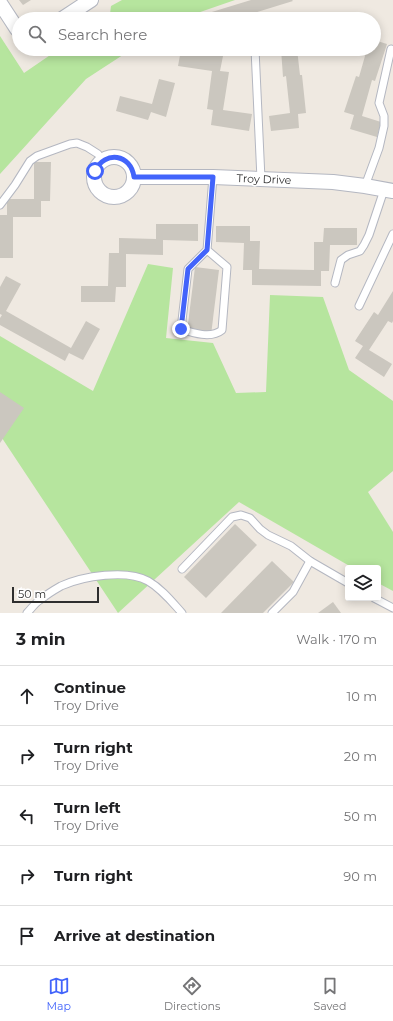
<!DOCTYPE html>
<html lang="en">
<head>
<meta charset="utf-8">
<style>
  body { margin:0; font-family:Montserrat,sans-serif; background:#f6f6f6; color:#202124 }
  .controls { position:absolute; right:12px; bottom:12px; display:grid; overflow:hidden; border-radius:4px; box-shadow:0 2px 10px #0003 }
  .controls button { width:36px; height:36px; display:grid; place-items:center; padding:0; border:0; border-bottom:1px solid #e0e0e0; background:#fff; color:#202124; font:20px sans-serif }
  .scale { position:absolute; left:12px; bottom:10px; width:87px; box-sizing:border-box; padding-left:4px; border:2px solid #2e2e2e; border-top:0; font-size:11px; line-height:14px; white-space:nowrap; color:#2e2e2e; -webkit-text-stroke:3px #fff; paint-order:stroke }
  .stop { position:absolute; width:12px; height:12px; margin:-9px; border:3px solid #4264fb; border-radius:50%; background:#fff }
  .stop.end { background:#4264fb; border-color:#fff; box-shadow:0 1px 4px #0008 }
  .list { margin:0; padding:0; list-style:none }
  h2 { display:flex; justify-content:space-between; align-items:center; height:52px; margin:0; padding:0 16px; font-size:17px }
  h2 small { font-size:13px; font-weight:400; color:#757577 }
  .list li { display:grid; grid-template-columns:26px 1fr auto; gap:12px; align-items:center; box-sizing:border-box; height:60px; padding:0 16px; border-top:1px solid #e0e0e0 }
  .list b { display:block; font-size:15px; white-space:nowrap }
  .list p { margin:0; font-size:13px; white-space:nowrap; color:#757577 }
  .list em { font-size:13px; font-style:normal; color:#757577 }
  .icon { flex:none; width:22px; height:22px; fill:none; stroke:currentColor; stroke-width:2; stroke-linecap:round; stroke-linejoin:round }
  .map { position:relative; flex:none; width:393px; height:613px; overflow:hidden }
  .search { position:absolute; background:#fff; box-shadow:0 2px 10px #0003; left:12px; right:12px; top:12px; height:44px; display:flex; align-items:center; gap:10px; box-sizing:border-box; padding:0 14px; border-radius:22px; color:#757577; font-size:15px }
  .sheet { height:352px; background:#fff }
  nav { display:flex; justify-content:space-around; align-items:center; box-sizing:border-box; height:56px; border-top:1px solid #e0e0e0; background:#fff; font-size:11px; color:#757577 }
  nav a { display:grid; justify-items:center; gap:2px }
  nav .on { color:#4264fb }
  .map>svg:first-child { display:block }
  .green { fill:#b6e59e }
  .building { fill:#cbc7bf }
  .lines { fill:none; stroke-linecap:round; stroke-linejoin:round }
  .lane-casing { stroke:#b4b7c1; stroke-width:9 }
  .street-casing { stroke:#b4b7c1; stroke-width:16 }
  .lane { stroke:#fff; stroke-width:7 }
  .street { stroke:#fff; stroke-width:14 }
  .route { stroke:#4264fb; stroke-width:5 }
  .labels { text-anchor:middle; dominant-baseline:central; stroke-width:3; stroke-linejoin:round; paint-order:stroke }
  .street-label { font-size:11px; fill:#2e2e2e; stroke:#fff }
</style>
</head>
<body>
<div class="map">
<svg width="393" height="613" viewBox="0 0 393 613">
  <rect width="100%" height="100%" fill="#efe9e1"/>
  <g class="green">
    <polygon points="122,0 235,0 180,19 103,19 110,14 111,6"/>
    <polygon points="0,36 24,73 59,49 132,49 86,79 0,174"/>
    <polygon points="148,264 173,268 166,338 213,343 236,393 266,392 270,295 323,297 349,370 393,401 393,471 368,492 393,532 393,591 378,583 378,568 353,568 239,502 118,613 0,435 0,336 93,391"/>
  </g>
  <g class="building">
    <polygon points="19,0 31,0 23,5"/>
    <polygon points="251,0 292,0 293,1 235,19 193,19 202,15"/>
    <polygon points="374,25 379,26 374,40 387,44 375,81 372,80 362,116 381,122 377,137 350,129 354,115 344,112 356,76 359,77 367,49 374,49"/>
    <polygon points="281,49 297,49 300,75 302,75 306,113 298,114 299,128 271,131 269,116 290,113 286,76 283,77"/>
    <polygon points="181,50 223,56 220,71 229,72 223,110 252,114 249,131 211,125 213,110 207,109 212,71 178,66"/>
    <polygon points="159,79 175,83 166,117 151,112 148,120 116,111 120,96 152,104"/>
    <polygon points="34,162 51,162 50,201 41,201 41,217 13,217 13,258 0,258 0,215 7,215 7,199 34,199"/>
    <polygon points="156,224 198,224 198,241 163,240 163,255 126,254 126,287 116,287 115,302 81,302 81,286 108,286 109,253 119,253 119,238 156,239"/>
    <polygon points="216,226 250,226 250,241 260,241 259,269 314,270 314,242 323,242 324,228 357,228 357,245 330,245 329,271 321,271 321,286 252,285 252,270 243,270 244,243 216,242"/>
    <polygon points="195,267 219,270 211,335 187,332"/>
    <polygon points="6,276 21,284 6,311 71,348 86,321 100,329 83,360 69,353 65,361 0,325 0,318 2,315 0,314 0,287"/>
    <polygon points="393,291 393,321 392,323 388,321 369,350 392,364 384,377 355,358 363,346 355,341 374,312 378,315"/>
    <polygon points="0,392 24,408 0,443"/>
    <polygon points="235,524 257,545 206,598 184,577"/>
    <polygon points="272,561 294,582 263,613 221,613"/>
    <polygon points="333,602 341,613 318,613"/>
  </g>
  <g class="lines">
    <g class="lane-casing">
      <g id="lane">
        <polyline points="255,49 261,179"/>
        <polyline points="365,186 379,148 384,126 384,116 379,103 391,49"/>
        <polyline points="0,205 15,185 30,161 37,156 70,144 77,143 87,147 98,154 103,161"/>
        <path d="M 207,250 L 227,267 L 222,330 C 211,339 193,333 181,329 L 188,269 L 207,250 L 213,177"/>
        <polyline points="335,283 341,260 348,255 360,251 364,245 369,235 384,190"/>
        <polyline points="359,306 393,234"/>
        <polyline points="182,569 232,517 241,515 250,518 260,529 268,535 291,546 310,561 348,583"/>
        <polyline points="374,598 393,608"/>
        <path d="M 27,613 C 31,609 35,603 40,600 C 46,595 54,590 61,586 C 83,576 127,569 148,581 C 162,589 172,602 182,613"/>
        <polyline points="272,613 293,592 310,561"/>
      </g>
    </g>
    <g class="street-casing">
      <g id="street">
        <polyline points="0,3 17,29 19,30"/>
        <polyline points="62,19 91,0"/>
        <circle cx="114" cy="177" r="20"/>
        <polyline points="134,177 213,177 333,182 365,186 393,191"/>
      </g>
    </g>
    <use href="#lane" class="lane"/>
    <use href="#street" class="street"/>
  </g>
  <g class="lines">
    <path class="route" d="M 95,171 C 105,150 131,154 134,177 L 213,177 L 207,250 L 188,269 L 181,329"/>
  </g>
  <g class="labels">
    <g class="street-label">
      <text transform="translate(264 179) rotate(2)">Troy Drive</text>
    </g>
  </g>
</svg>
<div class="controls">
<button><svg class="icon" aria-label="layers" viewBox="0 0 24 24"><path d="M12 4l9 5-9 5-9-5zM3 14l9 5 9-5"/></svg></button>
</div>
<div class="scale">50 m</div>
<div class="stop" style="left:95px;top:171px"></div>
<div class="stop end" style="left:181px;top:329px"></div>
<div class="search"><svg class="icon" aria-label="search" viewBox="0 0 24 24"><circle cx="10" cy="10" r="6"/><path d="M15 15l6 6"/></svg>Search here</div>
</div>
<section class="sheet">
<h2>3 min<small>Walk · 170 m</small></h2>
<ul class="list">
<li><svg class="icon" aria-label="ahead" viewBox="0 0 24 24"><path d="M12 20V5M6 11l6-6 6 6"/></svg><div><b>Continue</b><p>Troy Drive</p></div><em>10 m</em></li>
<li><svg class="icon" aria-label="right" viewBox="0 0 24 24"><path d="M7 20v-9h11M14 6l5 5-5 5"/></svg><div><b>Turn right</b><p>Troy Drive</p></div><em>20 m</em></li>
<li><svg class="icon" aria-label="left" viewBox="0 0 24 24"><path d="M17 20v-9H6M10 6l-5 5 5 5"/></svg><div><b>Turn left</b><p>Troy Drive</p></div><em>50 m</em></li>
<li><svg class="icon" aria-label="right" viewBox="0 0 24 24"><path d="M7 20v-9h11M14 6l5 5-5 5"/></svg><div><b>Turn right</b></div><em>90 m</em></li>
<li><svg class="icon" aria-label="arrive" viewBox="0 0 24 24"><path d="M6 21V4h12l-3 4 3 4H6"/></svg><div><b>Arrive at destination</b></div></li>
</ul>
</section>
<nav>
<a class="on"><svg class="icon" aria-label="map" viewBox="0 0 24 24"><path d="M3 6l6-2 6 2 6-2v14l-6 2-6-2-6 2zM9 4v14M15 6v14"/></svg>Map</a>
<a><svg class="icon" aria-label="directions" viewBox="0 0 24 24"><path d="M12 3l9 9-9 9-9-9zM9 14v-3h6M13 9l2 2-2 2"/></svg>Directions</a>
<a><svg class="icon" aria-label="saved" viewBox="0 0 24 24"><path d="M7 4h10v16l-5-4-5 4z"/></svg>Saved</a>
</nav>
</body>
</html>
